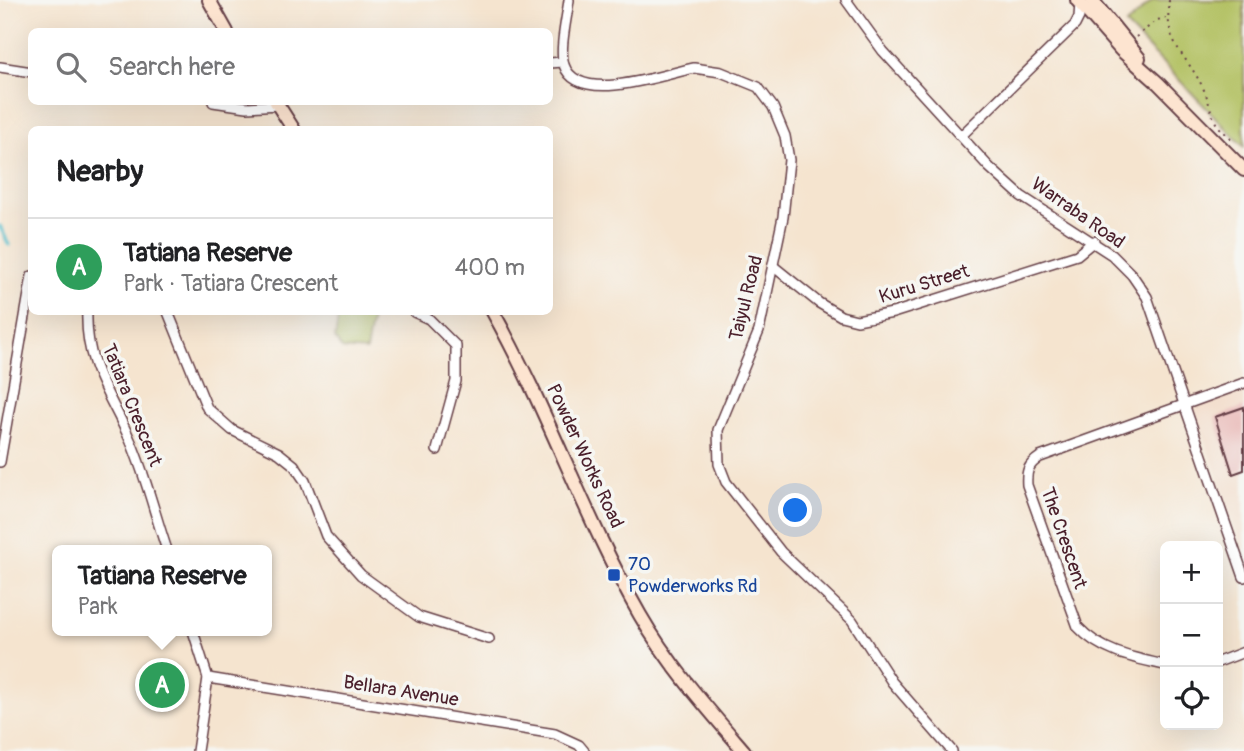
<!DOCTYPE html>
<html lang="en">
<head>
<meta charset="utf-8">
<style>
  body { margin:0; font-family:Pangolin,sans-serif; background:#f6f6f6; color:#202124 }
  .controls { position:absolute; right:21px; bottom:21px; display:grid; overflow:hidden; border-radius:10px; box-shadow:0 7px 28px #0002 }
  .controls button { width:63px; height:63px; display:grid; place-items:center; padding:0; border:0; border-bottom:2px solid #e0e0e0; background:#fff; color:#202124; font:35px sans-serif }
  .you { position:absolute; left:796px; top:511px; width:24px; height:24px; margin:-18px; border:5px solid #fff; border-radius:50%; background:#1a73e8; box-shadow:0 0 0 10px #1a73e833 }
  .badge { display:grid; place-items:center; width:46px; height:46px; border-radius:50%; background:#b45309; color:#fff; font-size:23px; font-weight:700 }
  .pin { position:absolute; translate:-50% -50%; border:4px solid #fff; box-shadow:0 2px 7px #0006 }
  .popup { position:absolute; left:52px; top:545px; width:220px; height:91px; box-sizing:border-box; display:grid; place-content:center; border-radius:10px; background:#fff; filter:drop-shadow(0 2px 5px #0005); font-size:23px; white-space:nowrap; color:#757577 }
  .popup b { font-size:26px; color:#202124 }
  .popup::after { content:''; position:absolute; left:50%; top:100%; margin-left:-14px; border:14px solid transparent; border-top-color:#fff }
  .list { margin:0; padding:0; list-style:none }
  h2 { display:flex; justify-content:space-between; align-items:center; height:91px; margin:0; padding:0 28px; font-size:30px }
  h2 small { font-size:23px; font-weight:400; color:#757577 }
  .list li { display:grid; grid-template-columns:46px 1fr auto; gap:21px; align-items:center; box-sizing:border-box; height:98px; padding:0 28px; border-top:2px solid #e0e0e0 }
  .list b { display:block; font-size:26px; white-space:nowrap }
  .list p { margin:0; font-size:23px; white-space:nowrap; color:#757577 }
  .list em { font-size:23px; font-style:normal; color:#757577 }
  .icon { flex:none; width:38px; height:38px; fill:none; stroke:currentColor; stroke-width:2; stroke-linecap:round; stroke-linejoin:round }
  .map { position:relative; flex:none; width:1244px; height:751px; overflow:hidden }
  .search { position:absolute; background:#fff; box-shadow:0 7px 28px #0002; left:28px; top:28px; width:525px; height:77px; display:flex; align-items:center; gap:18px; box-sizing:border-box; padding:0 24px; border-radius:10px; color:#757577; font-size:26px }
  .panel { position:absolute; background:#fff; box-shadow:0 7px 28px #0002; left:28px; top:126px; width:525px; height:189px; border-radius:10px }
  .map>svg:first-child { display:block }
  .built { fill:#f2d4be }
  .park { fill:#b3c164; stroke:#7e7048; stroke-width:2 }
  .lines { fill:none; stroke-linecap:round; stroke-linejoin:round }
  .stream { stroke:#53bfcd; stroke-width:3.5 }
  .building { fill:#e4a3a2 }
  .street-casing { stroke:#643d44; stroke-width:12 }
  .secondary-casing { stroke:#643d44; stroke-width:16 }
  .path { stroke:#643d44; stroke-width:2; stroke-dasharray:2 5; stroke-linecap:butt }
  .street { stroke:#fff; stroke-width:9 }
  .secondary { stroke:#fde4d0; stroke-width:12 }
  .transit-dot { fill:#1a4fb4; stroke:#f6f6f2; stroke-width:2.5 }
  .labels { text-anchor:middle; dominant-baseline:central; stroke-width:7; stroke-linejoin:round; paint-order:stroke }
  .street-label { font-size:19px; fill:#4a1f2b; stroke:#f6f6f2 }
  .transit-label { font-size:19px; fill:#164399; stroke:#f6f6f2; text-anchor:start }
</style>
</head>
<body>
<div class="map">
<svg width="1244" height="751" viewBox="0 0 1244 751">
  <rect width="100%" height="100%" fill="#f6f6f2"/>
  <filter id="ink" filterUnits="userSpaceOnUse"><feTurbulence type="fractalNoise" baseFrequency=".0143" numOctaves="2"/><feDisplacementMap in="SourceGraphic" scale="14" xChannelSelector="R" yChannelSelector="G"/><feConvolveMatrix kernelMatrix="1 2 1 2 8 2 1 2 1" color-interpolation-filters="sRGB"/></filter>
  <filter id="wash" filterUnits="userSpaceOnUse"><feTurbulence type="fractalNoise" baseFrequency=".00686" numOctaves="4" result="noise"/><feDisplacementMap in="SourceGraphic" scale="28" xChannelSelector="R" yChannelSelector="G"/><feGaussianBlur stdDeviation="1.57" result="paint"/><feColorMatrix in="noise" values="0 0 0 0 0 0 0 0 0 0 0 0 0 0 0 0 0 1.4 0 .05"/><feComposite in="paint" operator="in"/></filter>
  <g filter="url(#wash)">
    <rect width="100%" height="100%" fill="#f5e4cf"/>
    <polygon class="built" points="1244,391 1244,553 1194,407"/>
    <g class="park">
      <polygon points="1153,0 1244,0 1244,147 1126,25"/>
      <polygon points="339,312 373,312 366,351 342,349 335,339"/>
    </g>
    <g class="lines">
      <polyline class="stream" points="0,226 9,245"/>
    </g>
    <g id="blocks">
      <polygon class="building" points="1244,407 1244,470 1233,474 1215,417"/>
    </g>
  </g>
  <g filter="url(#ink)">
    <use href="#blocks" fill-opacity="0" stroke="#643d44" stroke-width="2"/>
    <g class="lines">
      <g class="street-casing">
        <g id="street">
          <path d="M 569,0 C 567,17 559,49 564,65 C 578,106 664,74 694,68 L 721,72 L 758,87 L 773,107 L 785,136 L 789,160 L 783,217 L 759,331 L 718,430 L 719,464 L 726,482 L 781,552 L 852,620 L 892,682 L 952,751"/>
          <polyline points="846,0 883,51 989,167 1021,196 1112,255 1132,275 1147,297 1244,577"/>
          <polyline points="550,63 563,62"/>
          <polyline points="0,67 32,72"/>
          <polyline points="213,102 247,107 278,105"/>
          <polyline points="961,136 1075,25 1079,17 1080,3"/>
          <polyline points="773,266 819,303 841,316 857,320 893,313 1077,255 1094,241"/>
          <path d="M 87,312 C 85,367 111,395 131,442 C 146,477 155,515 167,550"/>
          <polyline points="168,312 207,408 232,430 279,453 294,465 305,481 326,536 361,575 419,617 489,639"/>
          <polyline points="414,312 429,319 456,346 456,381 437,450"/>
          <polyline points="0,462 32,276"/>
          <polyline points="193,631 208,678 197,751"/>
          <polyline points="1218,662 1244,652"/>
          <path d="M 1165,665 C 1133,658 1101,652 1078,627 L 1027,485 C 1026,471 1028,465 1040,457 L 1244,383"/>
          <polyline points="208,678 555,734 579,745 584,751"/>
        </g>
      </g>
      <g class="secondary-casing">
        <g id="secondary">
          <polyline points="209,0 227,32"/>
          <polyline points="1077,0 1121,50 1158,83 1244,170"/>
          <polyline points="1092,0 1139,58"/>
          <polyline points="276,102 294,130"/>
          <path d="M 493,312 C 548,410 584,517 640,615 C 668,664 707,708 744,751"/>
        </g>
      </g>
      <g class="path">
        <path d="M 1169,0 C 1164,47 1187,53 1204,90 C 1209,100 1210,111 1215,121 C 1219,129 1228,135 1234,141"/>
        <polyline points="1136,37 1157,20 1166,18"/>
      </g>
      <use href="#street" class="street"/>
      <use href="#secondary" class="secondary"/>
    </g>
  </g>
  <rect class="transit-dot" x="607" y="568" width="14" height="14" rx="3.5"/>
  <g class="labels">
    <g class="street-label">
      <text transform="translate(1078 213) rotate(35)">Warraba Road</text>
      <text transform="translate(924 284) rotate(-17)">Kuru Street</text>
      <text transform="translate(746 298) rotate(-76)">Taiyul Road</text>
      <text transform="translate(132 405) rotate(68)">Tatiara Crescent</text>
      <text transform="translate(585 456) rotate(65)">Powder Works Road</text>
      <text transform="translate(1064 538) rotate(71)">The Crescent</text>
      <text transform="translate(401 691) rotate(9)">Bellara Avenue</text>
    </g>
    <g class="transit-label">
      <text x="628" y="564">70<tspan x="628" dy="22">Powderworks Rd</tspan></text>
    </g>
  </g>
</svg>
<div class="controls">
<button>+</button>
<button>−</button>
<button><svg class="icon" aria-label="locate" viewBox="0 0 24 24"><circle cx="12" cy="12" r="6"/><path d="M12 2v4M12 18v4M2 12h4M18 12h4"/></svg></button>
</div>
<div class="you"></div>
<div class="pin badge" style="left:162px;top:685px;background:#2e9e5b">A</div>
<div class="popup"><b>Tatiana Reserve</b>Park</div>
<div class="search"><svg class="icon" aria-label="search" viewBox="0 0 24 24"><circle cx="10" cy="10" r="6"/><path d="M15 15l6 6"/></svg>Search here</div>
<section class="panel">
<h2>Nearby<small></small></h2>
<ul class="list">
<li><span class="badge" style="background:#2e9e5b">A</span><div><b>Tatiana Reserve</b><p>Park · Tatiara Crescent</p></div><em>400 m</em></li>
</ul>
</section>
</div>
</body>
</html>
